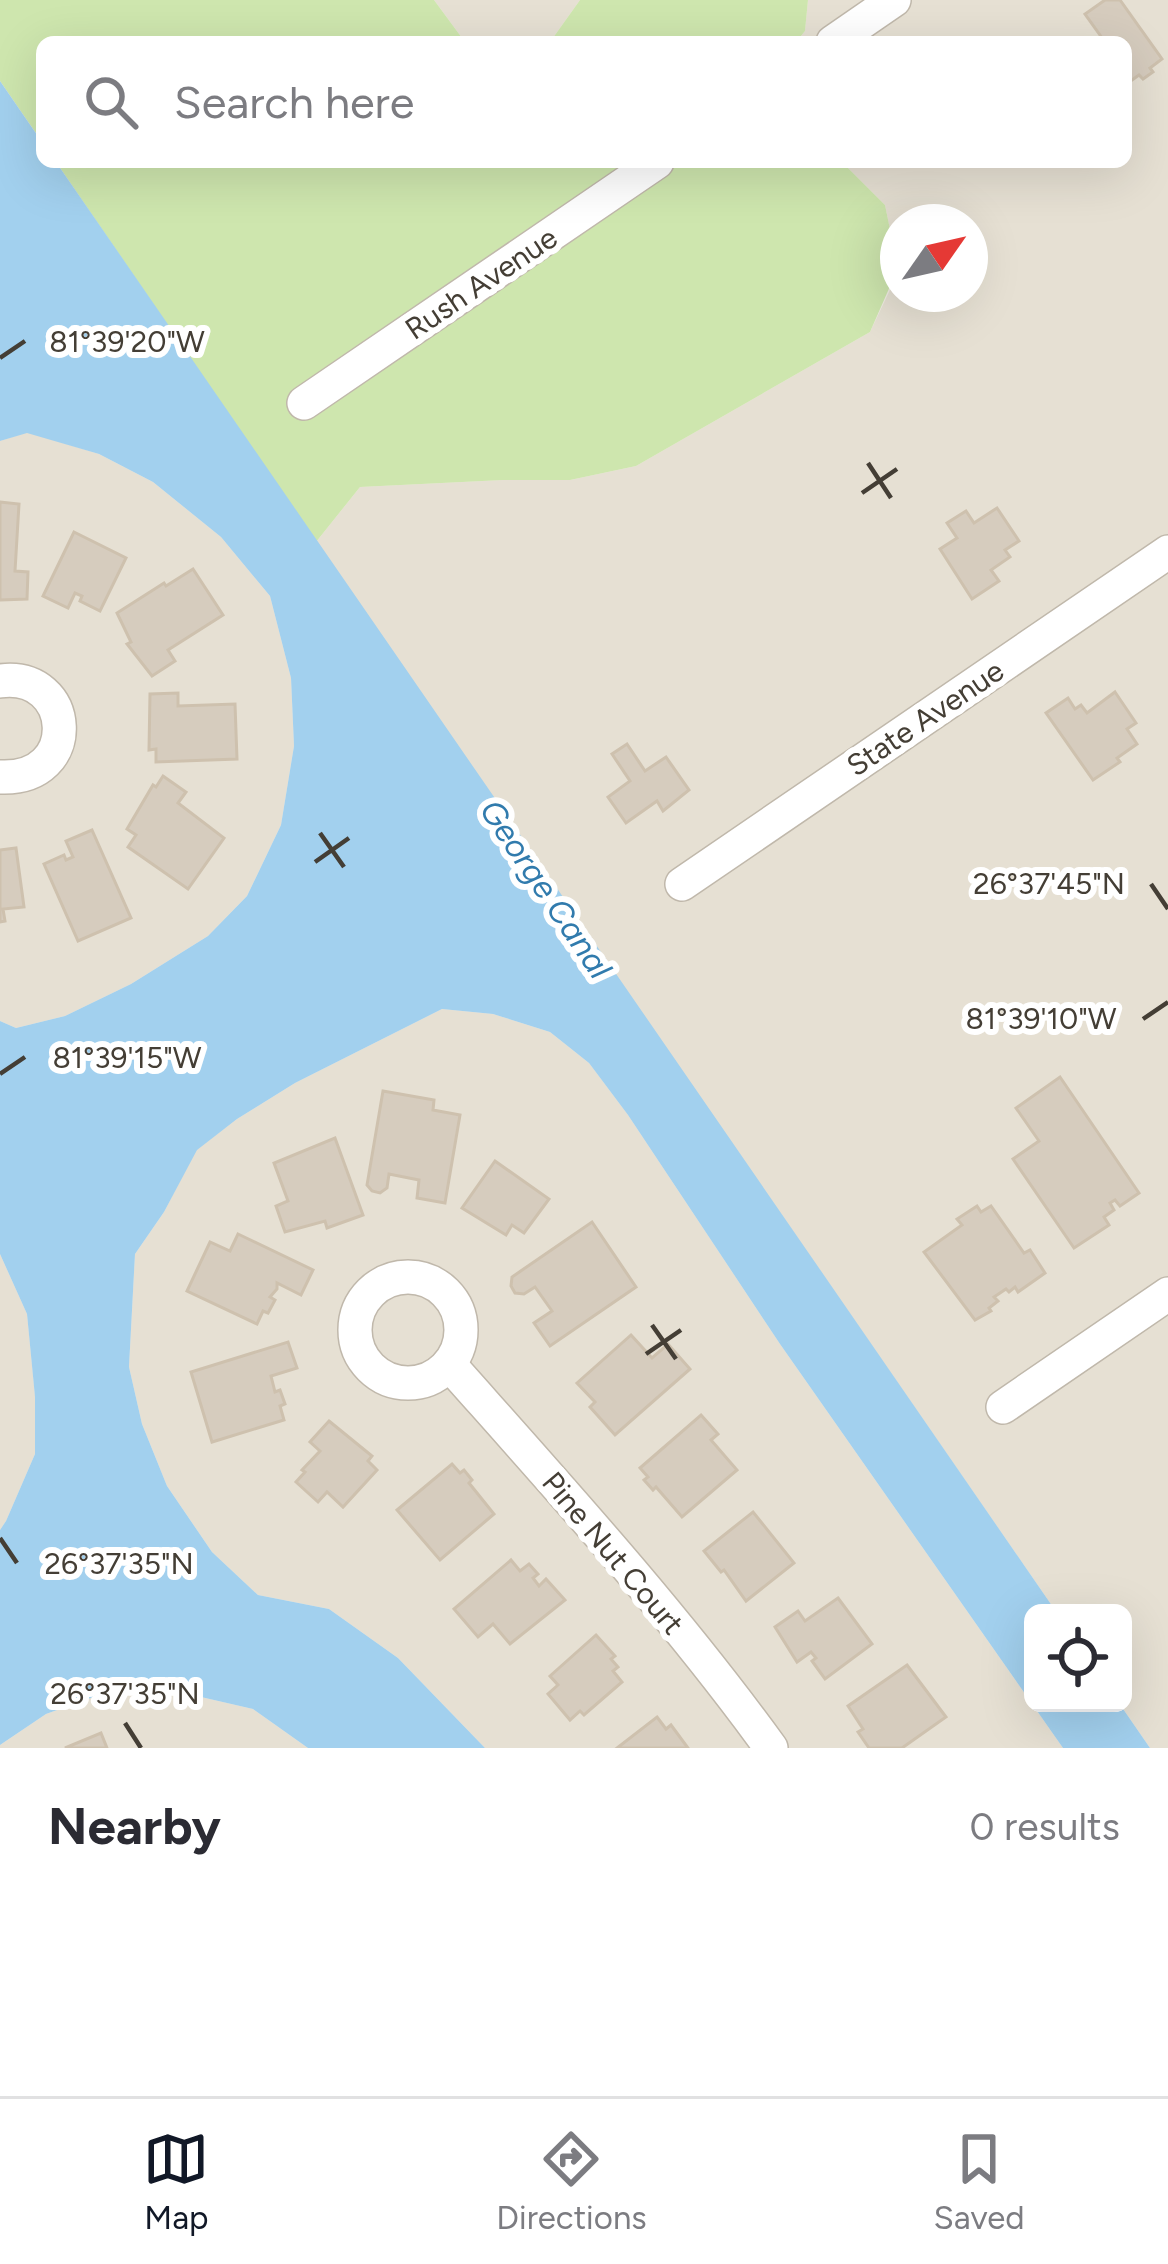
<!DOCTYPE html>
<html lang="en">
<head>
<meta charset="utf-8">
<style>
  body { margin:0; font-family:Figtree,sans-serif; background:#f7f7f7; color:#2b2b33 }
  .controls { position:absolute; right:36px; bottom:36px; display:grid; overflow:hidden; border-radius:18px; box-shadow:0 12px 48px #0002 }
  .controls button { width:108px; height:108px; display:grid; place-items:center; padding:0; border:0; border-bottom:3px solid #e1e1e2; background:#fff; color:#2b2b33; font:60px sans-serif }
  .compass { position:absolute; left:880px; top:204px; width:108px; height:108px; border-radius:50%; background:#fff; box-shadow:0 12px 48px #0002; rotate:56deg }
  .list { margin:0; padding:0; list-style:none }
  h2 { display:flex; justify-content:space-between; align-items:center; height:156px; margin:0; padding:0 48px; font-size:51px }
  h2 small { font-size:39px; font-weight:400; color:#7c7c81 }
  .icon { flex:none; width:66px; height:66px; fill:none; stroke:currentColor; stroke-width:2; stroke-linecap:round; stroke-linejoin:round }
  .map { position:relative; flex:none; width:1168px; height:1748px; overflow:hidden }
  .search { position:absolute; background:#fff; box-shadow:0 12px 48px #0002; left:36px; right:36px; top:36px; height:132px; display:flex; align-items:center; gap:30px; box-sizing:border-box; padding:0 42px; border-radius:18px; color:#7c7c81; font-size:45px }
  .sheet { height:348px; background:#fff }
  nav { display:flex; justify-content:space-around; align-items:center; box-sizing:border-box; height:168px; border-top:3px solid #e1e1e2; background:#fff; font-size:33px; color:#7c7c81 }
  nav a { display:grid; justify-items:center; gap:6px }
  nav .on { color:#111827 }
  .map>svg:first-child { display:block }
  .residential { fill:#e6e0d3 }
  .green { fill:#cee6ae }
  .water { fill:#a2d0ee }
  .building { fill:#d6ccbe; stroke:#cec1ae; stroke-width:3 }
  .lines { fill:none; stroke-linecap:round; stroke-linejoin:round }
  .minor-casing { stroke:#c0b8ab; stroke-width:36 }
  .minor { stroke:#fff; stroke-width:33 }
  .ticks { fill:none; stroke:#443e35; stroke-width:4.5 }
  .labels { text-anchor:middle; dominant-baseline:central; stroke-width:12; stroke-linejoin:round; paint-order:stroke }
  .street-label { font-size:30px; fill:#443e35; stroke:#fff }
  .water-label { font-size:33px; font-style:italic; fill:#317bad; stroke:#fff }
  .ticks-label { font-size:30px; text-anchor:middle; fill:#443e35; stroke:#fff; stroke-width:12; stroke-linejoin:round; paint-order:stroke }
</style>
</head>
<body>
<div class="map">
<svg width="1168" height="1748" viewBox="0 0 1168 1748">
  <rect width="100%" height="100%" fill="#f2eee5"/>
  <g class="residential">
    <polygon points="434,0 580,0 550,42 465,42"/>
    <polygon points="808,0 1168,0 1168,1748 1150,1748 1119,1703 1123,1703 1123,1613 1057,1613 316,542 360,487 503,480 570,480 636,466 870,332 898,273 898,294 970,294 970,222 898,222 898,268 885,205 842,162 1126,162 1126,42 796,42 805,31"/>
    <polygon points="27,432 99,454 153,482 221,537 270,596 291,678 294,746 281,825 247,896 208,936 131,984 65,1016 16,1028 0,1021 0,441"/>
    <polygon points="442,1009 493,1014 550,1032 589,1063 628,1115 780,1344 1063,1748 485,1748 398,1658 329,1609 258,1595 212,1552 167,1486 142,1424 129,1367 135,1254 164,1212 196,1150 237,1119 295,1083"/>
    <polygon points="0,1254 27,1314 35,1396 35,1454 6,1521 0,1530"/>
    <polygon points="113,1690 175,1691 253,1709 308,1748 0,1748 0,1745 46,1714"/>
  </g>
  <g class="green">
    <polygon points="0,0 434,0 465,42 42,42 42,142 0,81"/>
    <polygon points="580,0 808,0 805,31 796,42 550,42"/>
    <polygon points="56,162 842,162 885,205 898,268 870,332 636,466 570,480 503,480 360,487 316,542"/>
  </g>
  <polygon class="water" points="0,81 42,142 42,162 56,162 1057,1613 1033,1613 1033,1703 1119,1703 1150,1748 1063,1748 780,1344 628,1115 589,1063 550,1032 493,1014 442,1009 295,1083 237,1119 197,1150 164,1212 135,1254 129,1367 142,1424 167,1486 212,1552 258,1595 329,1609 398,1658 485,1748 308,1748 253,1709 175,1691 113,1690 46,1714 0,1745 0,1530 6,1521 35,1454 35,1397 27,1314 0,1254 0,1021 16,1028 65,1016 131,984 208,936 247,896 281,825 294,746 291,678 270,596 221,537 153,482 99,454 27,433 0,441"/>
  <g class="building">
    <polygon points="1105,0 1120,0 1162,59 1150,68 1153,72 1143,79 1139,75 1128,83 1126,42 1105,42 1085,14"/>
    <polygon points="0,502 19,504 15,571 28,572 27,599 0,600"/>
    <polygon points="997,508 1019,541 1005,550 1010,557 991,570 999,581 972,599 940,549 957,538 947,523 966,511 974,523"/>
    <polygon points="74,532 126,558 100,611 80,601 82,596 75,593 68,608 43,596"/>
    <polygon points="193,569 223,615 168,650 175,661 152,676 127,644 131,642 117,613 164,583 166,586"/>
    <polygon points="1115,692 1136,723 1127,729 1137,744 1117,758 1120,762 1093,780 1046,713 1068,698 1075,709 1081,705 1087,713"/>
    <polygon points="178,693 178,706 235,704 237,759 156,762 156,749 149,750 150,694"/>
    <polygon points="627,744 645,771 666,757 689,790 663,811 657,801 626,823 608,797 630,781 612,754"/>
    <polygon points="163,776 186,792 178,803 224,838 188,889 128,847 136,835 127,829 153,785 156,787"/>
    <polygon points="92,830 131,918 78,941 44,864 64,855 66,860 73,857 66,841"/>
    <polygon points="16,848 24,907 3,909 5,921 0,922 0,850"/>
    <polygon points="1060,1077 1139,1193 1120,1206 1115,1200 1110,1203 1114,1210 1104,1217 1109,1225 1074,1248 1013,1159 1039,1141 1016,1108"/>
    <polygon points="383,1091 434,1100 433,1110 460,1115 445,1203 417,1198 419,1180 389,1174 387,1188 380,1193 372,1191 367,1185"/>
    <polygon points="335,1138 363,1215 327,1228 325,1221 285,1232 276,1206 288,1201 274,1163"/>
    <polygon points="495,1161 549,1199 524,1233 512,1225 506,1235 462,1208"/>
    <polygon points="977,1206 981,1212 991,1206 1024,1253 1030,1250 1045,1273 1018,1292 1015,1287 1009,1292 1006,1289 994,1297 998,1301 989,1308 991,1311 975,1320 924,1252 962,1225 957,1219"/>
    <polygon points="592,1222 636,1287 550,1346 534,1323 552,1311 535,1287 524,1294 515,1293 511,1286 512,1277"/>
    <polygon points="238,1234 313,1270 301,1295 277,1283 277,1289 270,1297 275,1300 268,1313 263,1311 257,1324 187,1291 210,1242 230,1251"/>
    <polygon points="631,1335 652,1358 668,1344 690,1369 615,1435 590,1407 595,1402 577,1383"/>
    <polygon points="288,1342 297,1368 271,1376 275,1392 280,1390 285,1404 280,1406 284,1420 212,1442 191,1372"/>
    <polygon points="701,1415 718,1434 711,1440 737,1470 682,1517 656,1487 653,1490 644,1480 648,1477 640,1468"/>
    <polygon points="329,1421 372,1456 368,1461 377,1470 343,1507 327,1492 318,1502 296,1482 305,1472 302,1470 320,1451 310,1442"/>
    <polygon points="452,1464 460,1473 464,1470 472,1480 469,1483 494,1514 440,1560 397,1510"/>
    <polygon points="753,1512 794,1563 746,1601 724,1570 721,1572 704,1551"/>
    <polygon points="511,1560 520,1571 529,1564 538,1574 533,1578 539,1586 546,1579 565,1600 510,1644 493,1624 478,1637 454,1609"/>
    <polygon points="838,1598 872,1644 825,1679 812,1661 816,1658 811,1652 797,1662 775,1627 798,1611 805,1621"/>
    <polygon points="596,1635 615,1656 611,1659 618,1667 613,1671 622,1682 584,1715 580,1711 570,1720 548,1694 558,1685 550,1676"/>
    <polygon points="907,1665 946,1717 902,1748 869,1748 858,1732 863,1729 848,1706"/>
    <polygon points="657,1717 666,1729 671,1725 688,1748 617,1748"/>
    <polygon points="101,1733 107,1748 65,1748"/>
  </g>
  <g class="lines">
    <g class="minor-casing">
      <g id="minor">
        <polyline points="833,42 894,0"/>
        <polyline points="304,403 657,162"/>
        <path d="M 0,681 C 75,671 83,781 0,777"/>
        <polyline points="682,884 1168,552"/>
        <circle cx="408" cy="1330" r="53"/>
        <path d="M 449,1364 C 560,1489 673,1613 771,1748"/>
        <polyline points="1003,1407 1168,1294"/>
      </g>
    </g>
    <use href="#minor" class="minor"/>
  </g>
  <path class="ticks" d="M 0,358 L 25,341M 868,463 L 891,498M 862,493 L 897,469M 320,833 L 344,867M 315,862 L 349,838M 1151,884 L 1168,909M 1143,1019 L 1168,1002M 0,1074 L 25,1057M 652,1325 L 676,1359M 646,1354 L 681,1330M 0,1538 L 17,1563M 125,1723 L 141,1748"/>
  <g class="labels">
    <g class="street-label">
      <text transform="translate(481 283) rotate(-34)">Rush Avenue</text>
      <text transform="translate(925 718) rotate(-34)">State Avenue</text>
      <text transform="translate(613 1553) rotate(50)">Pine Nut Court</text>
    </g>
    <g class="water-label">
      <text transform="translate(546 889) rotate(56)">George Canal</text>
    </g>
  </g>
  <g class="ticks-label">
    <text x="127" y="352">81°39'20"W</text>
    <text x="1049" y="894">26°37'45"N</text>
    <text x="1041" y="1029">81°39'10"W</text>
    <text x="127" y="1068">81°39'15"W</text>
    <text x="119" y="1574">26°37'35"N</text>
    <text x="125" y="1704">26°37'35"N</text>
  </g>
</svg>
<div class="controls">
<button><svg class="icon" aria-label="locate" viewBox="0 0 24 24"><circle cx="12" cy="12" r="6"/><path d="M12 2v4M12 18v4M2 12h4M18 12h4"/></svg></button>
</div>
<svg class="compass" viewBox="-18 -18 36 36"><path d="M0-13l5 13h-10z" fill="#e53935"/><path d="M0 13l5-13h-10z" fill="#7c7c81"/></svg>
<div class="search"><svg class="icon" aria-label="search" viewBox="0 0 24 24"><circle cx="10" cy="10" r="6"/><path d="M15 15l6 6"/></svg>Search here</div>
</div>
<section class="sheet">
<h2>Nearby<small>0 results</small></h2>
<ul class="list">
</ul>
</section>
<nav>
<a class="on"><svg class="icon" aria-label="map" viewBox="0 0 24 24"><path d="M3 6l6-2 6 2 6-2v14l-6 2-6-2-6 2zM9 4v14M15 6v14"/></svg>Map</a>
<a><svg class="icon" aria-label="directions" viewBox="0 0 24 24"><path d="M12 3l9 9-9 9-9-9zM9 14v-3h6M13 9l2 2-2 2"/></svg>Directions</a>
<a><svg class="icon" aria-label="saved" viewBox="0 0 24 24"><path d="M7 4h10v16l-5-4-5 4z"/></svg>Saved</a>
</nav>
</body>
</html>
